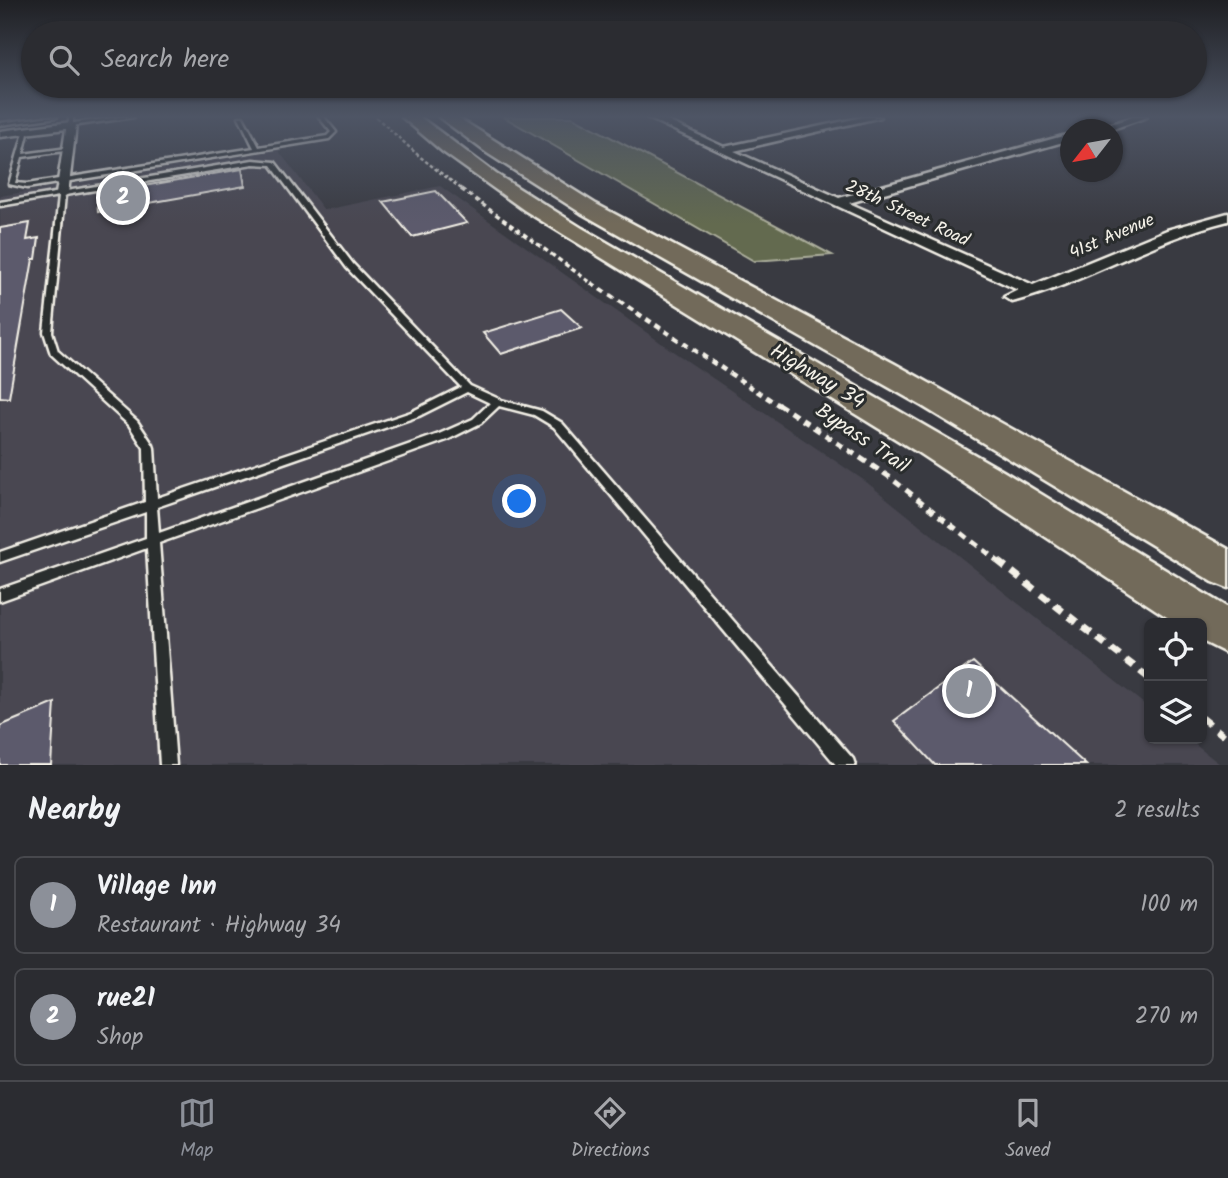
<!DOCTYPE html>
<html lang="en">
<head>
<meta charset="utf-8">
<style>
  body { margin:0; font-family:Kalam,sans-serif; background:#333439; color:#f1f3f6 }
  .controls { position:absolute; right:21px; bottom:21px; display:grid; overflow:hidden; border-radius:10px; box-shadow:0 2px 5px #0004 }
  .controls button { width:63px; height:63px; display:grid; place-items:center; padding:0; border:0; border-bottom:2px solid #47484d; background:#2b2c31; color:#f1f3f6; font:35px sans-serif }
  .compass { position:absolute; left:1060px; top:119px; width:63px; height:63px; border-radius:50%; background:#2b2c31; box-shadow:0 2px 5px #0004; rotate:239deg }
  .you { position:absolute; left:520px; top:502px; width:24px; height:24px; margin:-18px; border:5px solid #fff; border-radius:50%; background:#1a73e8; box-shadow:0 0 0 10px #1a73e833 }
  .badge { display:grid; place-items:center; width:46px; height:46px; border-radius:50%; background:#8c9099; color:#fff; font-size:23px; font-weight:700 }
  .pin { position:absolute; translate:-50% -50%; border:4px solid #fff; box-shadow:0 2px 7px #0006 }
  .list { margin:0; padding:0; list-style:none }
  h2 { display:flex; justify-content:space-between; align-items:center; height:91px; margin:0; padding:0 28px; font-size:30px }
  h2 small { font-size:23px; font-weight:400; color:#a6a7ab }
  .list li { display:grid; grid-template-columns:46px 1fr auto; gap:21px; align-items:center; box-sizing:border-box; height:98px; margin:0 14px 14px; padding:0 14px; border:2px solid #47484d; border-radius:10px }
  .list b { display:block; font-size:26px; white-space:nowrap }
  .list p { margin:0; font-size:23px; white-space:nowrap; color:#a6a7ab }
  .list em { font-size:23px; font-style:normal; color:#a6a7ab }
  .icon { flex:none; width:38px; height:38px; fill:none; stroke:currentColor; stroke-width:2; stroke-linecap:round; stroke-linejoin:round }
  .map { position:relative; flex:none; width:1228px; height:765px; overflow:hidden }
  .search { position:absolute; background:#2b2c31; box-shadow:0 2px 5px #0004; left:21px; right:21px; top:21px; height:77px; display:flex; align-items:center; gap:18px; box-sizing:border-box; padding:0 24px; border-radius:38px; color:#a6a7ab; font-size:26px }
  .sheet { height:315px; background:#2b2c31 }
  nav { display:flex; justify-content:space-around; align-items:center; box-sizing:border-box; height:98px; border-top:2px solid #47484d; background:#2b2c31; font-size:19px; color:#a6a7ab }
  nav a { display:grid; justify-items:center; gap:4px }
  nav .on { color:#8c9099 }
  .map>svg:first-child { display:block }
  .built { fill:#484751 }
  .green { fill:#636a4f; stroke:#acae9c; stroke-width:2 }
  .building { fill:#5c5a6c; stroke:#f4f1e8; stroke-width:2 }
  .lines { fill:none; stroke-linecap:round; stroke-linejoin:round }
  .service-casing { stroke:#f4f1e8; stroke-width:5 }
  .minor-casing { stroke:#f4f1e8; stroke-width:5 }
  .trunk-casing { stroke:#f4f1e8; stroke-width:5 }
  .path-far4 { stroke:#f4f1e8; stroke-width:2.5; stroke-dasharray:3.5 2.5; stroke-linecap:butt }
  .path-far3 { stroke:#f4f1e8; stroke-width:3.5; stroke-dasharray:5 3.5; stroke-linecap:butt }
  .path-far2 { stroke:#f4f1e8; stroke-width:4.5; stroke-dasharray:6 5; stroke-linecap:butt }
  .path-far1 { stroke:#f4f1e8; stroke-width:5; stroke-dasharray:8 6; stroke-linecap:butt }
  .path { stroke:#f4f1e8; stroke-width:7; stroke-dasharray:10 8; stroke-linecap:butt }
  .service { fill:#2a2d2e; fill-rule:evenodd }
  .minor { fill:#2a2d2e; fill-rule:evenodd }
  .trunk { fill:#726b5a; fill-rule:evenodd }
  .labels { text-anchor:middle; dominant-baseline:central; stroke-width:6; stroke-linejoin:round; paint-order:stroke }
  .far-street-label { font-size:18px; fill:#f4f1e8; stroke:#2a2d2e }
  .street-label { font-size:21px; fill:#f4f1e8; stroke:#2a2d2e }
</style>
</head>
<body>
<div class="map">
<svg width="1228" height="765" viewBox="0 0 1228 765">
  <rect width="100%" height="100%" fill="#393a41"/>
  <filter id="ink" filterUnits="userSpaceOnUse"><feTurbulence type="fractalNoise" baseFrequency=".0143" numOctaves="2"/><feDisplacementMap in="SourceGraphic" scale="14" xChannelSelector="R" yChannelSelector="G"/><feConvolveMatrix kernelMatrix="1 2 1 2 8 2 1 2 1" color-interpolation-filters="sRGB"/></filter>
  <g filter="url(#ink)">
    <polygon class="built" points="278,150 324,210 440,186 674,352 865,481 1149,708 1149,739 1188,739 1221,765 0,765 0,196"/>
    <polygon class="green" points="504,117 573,117 832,255 754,261"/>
    <g class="building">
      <polygon points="242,169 245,186 98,212 97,194"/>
      <polygon points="436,191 467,223 412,237 383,202"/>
      <polygon points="30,223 27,240 39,238 36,259 33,259 9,398 0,397 0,228"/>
      <polygon points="561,309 582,328 501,354 483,333"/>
      <polygon points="973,662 1086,765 935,765 894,721"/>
      <polygon points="55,703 51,765 0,765 0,726"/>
    </g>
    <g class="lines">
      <g class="service-casing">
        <g id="service">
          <polygon points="44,117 57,117 0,125 0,123"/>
          <polygon points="69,117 73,117 73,123 121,117 134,117 71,126 69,125"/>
          <polygon points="239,117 243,117 259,147 327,136 331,132 319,117 324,117 336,132 329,139 27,188 9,184 25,129 29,130 23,154 68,148 71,150 22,157 15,183 27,184 254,148"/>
          <path d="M 253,160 L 275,162 L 353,264 L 470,386 L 501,400 L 542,411 L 562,423 L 853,759 L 855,765 L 836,765 L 554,427 L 534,415 L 499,406 L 481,423 L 447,440 L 159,543 L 176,765 L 160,765 L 147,548 L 0,601 L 0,589 L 146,538 L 146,512 L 0,562 L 0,552 L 145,502 L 144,448 L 129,425 L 51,354 L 44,332 L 59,196 L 0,206 L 0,202 ZM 253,164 L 271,165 L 347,268 L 461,387 L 411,412 L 157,498 L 154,448 L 153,445 L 137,421 L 58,351 L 52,332 L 65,195 ZM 467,392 L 490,403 L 473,419 L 439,434 L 159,533 L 157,507 L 419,416 Z"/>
        </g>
      </g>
      <g class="minor-casing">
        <g id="minor">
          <path d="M 646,117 L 659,117 L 724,147 L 863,117 L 881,117 L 734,151 L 839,198 L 1070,134 L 1070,140 L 849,203 L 1033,285 L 1167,230 L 1228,213 L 1228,221 C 1153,239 1086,283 1012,302 L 1004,297 L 1018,290 Z"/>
          <polygon points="1132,117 1147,117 1110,130 1093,130"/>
          <polygon points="71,122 76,125 68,194 62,198 56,194 66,129 0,137 0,131"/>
        </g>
      </g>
      <g class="trunk-casing">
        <g id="trunk">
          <polygon points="402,117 420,117 496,174 582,228 1003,471 1228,608 1228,654 1202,641 1202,623 1176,623 917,452 524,210 443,152"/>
          <polygon points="439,117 457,117 596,204 895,364 1228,549 1228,588 1213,582 922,406 581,213 487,153"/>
        </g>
      </g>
      <polyline class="path-far4" points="376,117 419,156 464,191"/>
      <polyline class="path-far3" points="461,189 594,285"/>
      <polyline class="path-far2" points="591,283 780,406"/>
      <polyline class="path-far1" points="778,404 888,476 1000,563"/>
      <g class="path">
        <polyline points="998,561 1149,678"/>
        <polyline points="1202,718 1228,739"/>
      </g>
      <use href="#service" class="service"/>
      <use href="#minor" class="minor"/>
      <use href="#trunk" class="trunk"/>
    </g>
  </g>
  <linearGradient id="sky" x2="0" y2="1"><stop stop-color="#1f2024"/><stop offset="0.52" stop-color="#4e5565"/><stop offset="1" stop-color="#4e5565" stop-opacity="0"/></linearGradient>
  <rect width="1228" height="224" fill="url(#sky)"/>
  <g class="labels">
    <g class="far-street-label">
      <text transform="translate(907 214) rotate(25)">28th Street Road</text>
      <text transform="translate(1112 237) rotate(-23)">41st Avenue</text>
    </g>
    <g class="street-label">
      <text transform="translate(817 377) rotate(31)">Highway 34</text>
      <text transform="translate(862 439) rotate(34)">Bypass Trail</text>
    </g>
  </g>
</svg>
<div class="controls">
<button><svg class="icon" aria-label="locate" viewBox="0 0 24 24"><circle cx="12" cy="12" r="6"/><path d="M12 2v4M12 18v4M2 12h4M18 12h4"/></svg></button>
<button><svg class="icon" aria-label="layers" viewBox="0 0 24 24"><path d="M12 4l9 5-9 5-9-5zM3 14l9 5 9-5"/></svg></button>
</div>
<svg class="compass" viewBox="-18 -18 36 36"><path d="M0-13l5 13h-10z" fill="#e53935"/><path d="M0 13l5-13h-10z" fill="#a6a7ab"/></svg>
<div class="you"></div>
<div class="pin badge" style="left:969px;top:691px">1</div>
<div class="pin badge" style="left:123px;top:198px">2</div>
<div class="search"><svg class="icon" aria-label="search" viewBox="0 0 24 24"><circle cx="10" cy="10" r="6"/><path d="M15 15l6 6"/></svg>Search here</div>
</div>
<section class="sheet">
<h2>Nearby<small>2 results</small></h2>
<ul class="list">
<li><span class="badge">1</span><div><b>Village Inn</b><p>Restaurant · Highway 34</p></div><em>100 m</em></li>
<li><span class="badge">2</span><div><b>rue21</b><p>Shop</p></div><em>270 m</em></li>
</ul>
</section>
<nav>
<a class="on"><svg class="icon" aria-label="map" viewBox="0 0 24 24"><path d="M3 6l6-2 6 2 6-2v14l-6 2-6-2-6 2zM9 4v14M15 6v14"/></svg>Map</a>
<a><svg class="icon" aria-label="directions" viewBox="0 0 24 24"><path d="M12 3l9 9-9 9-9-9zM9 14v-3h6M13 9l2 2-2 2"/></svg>Directions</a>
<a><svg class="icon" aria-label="saved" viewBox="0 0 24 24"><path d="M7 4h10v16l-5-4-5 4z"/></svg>Saved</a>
</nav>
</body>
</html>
